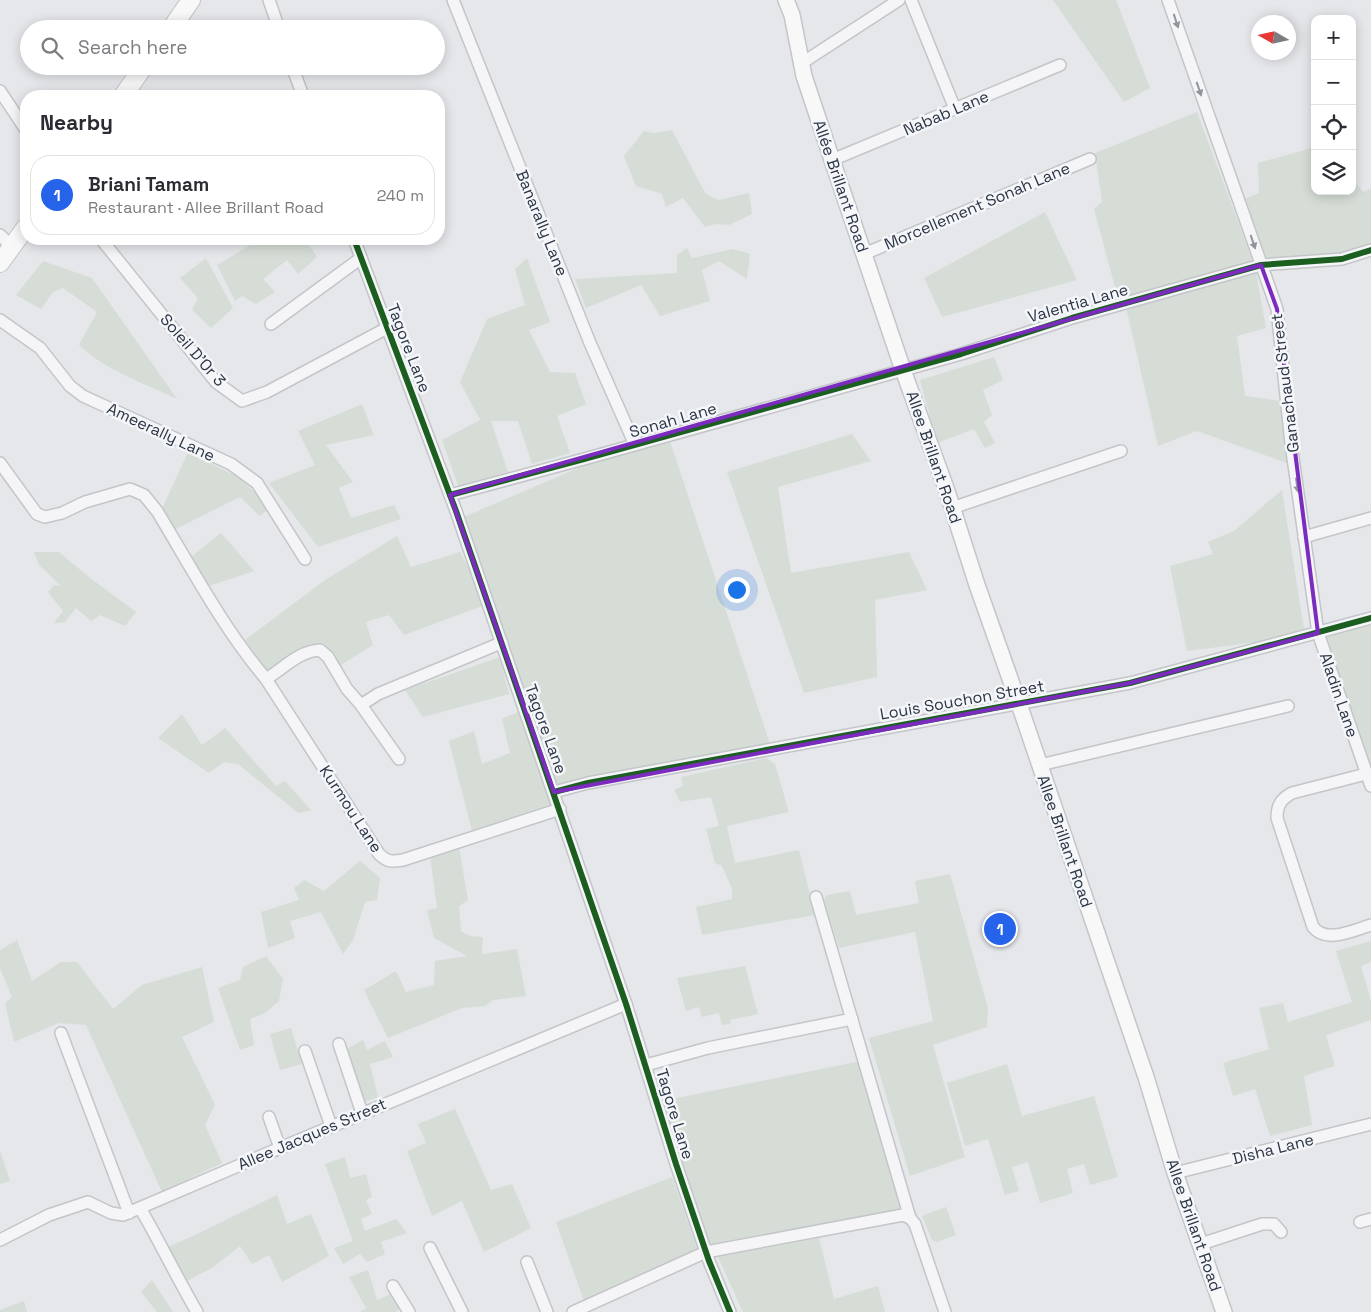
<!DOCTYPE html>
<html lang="en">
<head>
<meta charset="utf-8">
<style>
  body { margin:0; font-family:"Space Grotesk",sans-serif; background:#f7f7f7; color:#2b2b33 }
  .controls { position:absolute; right:15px; top:15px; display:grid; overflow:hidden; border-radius:10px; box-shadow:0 2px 12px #0003 }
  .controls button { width:45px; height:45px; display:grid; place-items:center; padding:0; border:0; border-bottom:1px solid #e1e1e2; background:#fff; color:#2b2b33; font:25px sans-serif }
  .compass { position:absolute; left:1251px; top:15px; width:45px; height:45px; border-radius:50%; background:#fff; box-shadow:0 2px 12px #0003; rotate:279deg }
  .you { position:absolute; left:736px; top:589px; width:18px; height:18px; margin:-12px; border:4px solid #fff; border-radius:50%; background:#1a73e8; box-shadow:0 0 0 8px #1a73e833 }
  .badge { display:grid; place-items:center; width:32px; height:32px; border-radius:50%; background:#2563eb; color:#fff; font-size:16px; font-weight:700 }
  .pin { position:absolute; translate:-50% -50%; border:2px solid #fff; box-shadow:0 1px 5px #0006 }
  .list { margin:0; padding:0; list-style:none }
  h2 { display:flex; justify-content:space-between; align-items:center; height:65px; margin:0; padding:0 20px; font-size:21px }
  h2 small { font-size:16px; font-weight:400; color:#7c7c81 }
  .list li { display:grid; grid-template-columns:32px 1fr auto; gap:15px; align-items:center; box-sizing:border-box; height:80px; margin:0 10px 10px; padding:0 10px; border:1px solid #e1e1e2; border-radius:20px }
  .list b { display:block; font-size:19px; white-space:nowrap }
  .list p { margin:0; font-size:16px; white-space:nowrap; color:#7c7c81 }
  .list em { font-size:16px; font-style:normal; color:#7c7c81 }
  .icon { flex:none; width:28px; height:28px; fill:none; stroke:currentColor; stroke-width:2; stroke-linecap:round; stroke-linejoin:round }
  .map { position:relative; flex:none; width:1371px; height:1312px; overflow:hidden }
  .search { position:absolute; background:#fff; box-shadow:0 2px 12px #0003; left:20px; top:20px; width:425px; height:55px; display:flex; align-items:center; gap:12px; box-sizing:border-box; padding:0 18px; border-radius:28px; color:#7c7c81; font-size:19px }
  .panel { position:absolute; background:#fff; box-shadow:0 2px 12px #0003; left:20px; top:90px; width:425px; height:155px; border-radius:20px }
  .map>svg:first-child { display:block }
  .green { fill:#d6ddd6 }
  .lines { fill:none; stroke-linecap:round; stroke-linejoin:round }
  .street-casing { stroke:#c3c5c8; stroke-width:14 }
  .secondary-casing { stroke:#c3c5c8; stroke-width:18 }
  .primary-casing { stroke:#c2c4c8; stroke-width:20 }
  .street { stroke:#f5f5f7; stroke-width:11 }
  .secondary { stroke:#f8f8f8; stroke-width:15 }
  .primary { stroke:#f8f8f8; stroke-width:18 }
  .cycleway-casing { stroke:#f4f6f9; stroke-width:9 }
  .cycleway { stroke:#1b5e20; stroke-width:6 }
  .oneway { fill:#90959e }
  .marked { fill:none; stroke:#7b2cbf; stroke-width:4; stroke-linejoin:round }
  .labels { text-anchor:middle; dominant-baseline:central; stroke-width:5; stroke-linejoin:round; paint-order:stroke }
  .street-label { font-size:16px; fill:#2b3544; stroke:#f4f6f9 }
</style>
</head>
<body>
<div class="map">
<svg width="1371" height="1312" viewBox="0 0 1371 1312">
  <rect width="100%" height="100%" fill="#e5e7ea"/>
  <g class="green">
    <polygon points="1053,0 1116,0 1150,88 1124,102"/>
    <polygon points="1197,112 1255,267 1266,328 1237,336 1245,396 1280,401 1287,463 1197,431 1158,446 1125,303 1241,270 1118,298 1094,209 1102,202 1095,153"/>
    <polygon points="672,130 705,193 718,200 749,193 752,214 729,225 716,224 705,227 683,198 666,207 662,194 636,186 624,156 644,131 653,133"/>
    <polygon points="1315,147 1315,191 1352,191 1352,178 1363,192 1371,188 1371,245 1347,253 1267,259 1244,199 1259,193 1258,163"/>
    <polygon points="1045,212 1077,280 942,317 924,278"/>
    <polygon points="249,239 305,239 317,257 298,274 287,260 263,279 275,292 256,304 242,296 235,301 217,265 249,246"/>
    <polygon points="687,248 692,258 733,249 750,254 747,279 719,261 702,270 710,301 660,316 641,285 586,308 575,279 677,273 677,255"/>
    <polygon points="206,258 233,308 211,328 192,310 198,298 180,278"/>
    <polygon points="527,258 550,322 529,330 550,372 575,373 586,404 557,416 570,453 532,464 518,421 491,421 508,472 459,488 442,440 480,420 460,382 487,319 525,305 515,269"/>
    <path d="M 43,261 L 92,278 L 177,399 C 146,384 103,369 79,345 L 97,312 L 63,288 L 53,292 L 41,309 L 16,295 Z"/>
    <polygon points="994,357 1003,380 983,390 992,415 984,422 995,443 985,448 974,429 937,443 920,380"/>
    <polygon points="362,404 374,435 326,445 353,482 339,488 351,518 394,505 401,519 318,547 269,483 315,465 298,431"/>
    <polygon points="852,434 871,461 778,487 791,573 909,552 927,590 875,600 877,677 804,693 727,472"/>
    <polygon points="669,438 772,750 554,791 488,604 404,635 389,615 366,622 373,645 339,666 329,649 311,644 267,670 245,640 325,580 397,536 411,567 460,552 487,603 459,519 632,445"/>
    <polygon points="188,452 240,478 270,508 260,516 240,497 174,530 162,509"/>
    <polygon points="1282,490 1305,636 1187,651 1170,566 1213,554 1208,542 1234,531"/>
    <polygon points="221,533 254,571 209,586 191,557"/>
    <polygon points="34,552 59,552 90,578 136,612 125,626 100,615 91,621 76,608 65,622 54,623 63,611 48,592 54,585 61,586 39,565"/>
    <polygon points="1371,625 1371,781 1327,637"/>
    <polygon points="500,657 509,694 423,717 405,690"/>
    <polygon points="520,711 554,803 472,831 449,741 474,731 482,764 510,753 502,719"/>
    <polygon points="182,714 202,745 225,728 276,786 285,781 311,810 298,813 238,764 224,762 209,773 158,738"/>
    <polygon points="766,758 775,764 789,812 727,826 735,863 799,850 815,915 702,935 696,907 732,899 732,889 722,866 715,863 706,829 719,826 711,797 680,802 674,790 683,786 681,777"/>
    <polygon points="459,847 468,900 459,906 461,931 470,936 483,937 482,954 517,949 526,996 493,1000 485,1006 462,1008 388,1038 364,990 396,971 406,992 434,985 435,961 467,956 434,938 427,910 437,908 430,856"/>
    <polygon points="360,861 380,878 377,900 365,902 353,940 343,954 321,912 290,921 295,938 268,948 261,912 299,900 294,888 304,880 324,891"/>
    <polygon points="950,874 988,1008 987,1027 933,1045 965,1157 910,1176 869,1038 933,1021 915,932 839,948 824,900 827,895 850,891 856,915 919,903 915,881"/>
    <polygon points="17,940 32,981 61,962 77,962 113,1009 142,985 202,967 214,1022 182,1037 215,1105 205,1125 222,1163 162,1192 86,1025 59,1023 14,1042 5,1003 12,997 0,968 0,950"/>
    <polygon points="1371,941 1371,962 1361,966 1371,1001 1371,1020 1326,1035 1335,1066 1304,1076 1312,1125 1270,1136 1255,1089 1233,1096 1223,1063 1269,1049 1259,1008 1283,1003 1288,1022 1352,1002 1336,951"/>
    <polygon points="266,956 283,979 279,1001 265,1013 250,1019 254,1045 240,1050 218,988 240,980 243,967"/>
    <polygon points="745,966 758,1014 730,1020 731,1024 722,1025 719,1013 702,1017 699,1007 686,1011 677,978"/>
    <polygon points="291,1028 302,1064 280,1070 270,1034"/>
    <polygon points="363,1040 367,1050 385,1041 393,1057 370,1064 378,1097 361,1103 344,1050"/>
    <polygon points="866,1060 904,1208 704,1245 657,1102"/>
    <polygon points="1007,1064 1022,1116 1094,1096 1118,1177 1090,1185 1084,1164 1067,1169 1073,1193 1040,1203 1028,1162 1012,1167 1019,1191 1005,1195 988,1139 965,1146 947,1083"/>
    <polygon points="455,1109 491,1190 512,1184 531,1228 484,1252 462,1201 432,1216 407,1151 426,1143 418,1124"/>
    <polygon points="0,1151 10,1181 0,1184"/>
    <polygon points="345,1157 350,1178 366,1174 372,1197 366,1200 372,1214 361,1219 365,1231 396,1219 407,1233 381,1242 385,1254 367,1262 360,1254 343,1264 334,1248 353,1241 325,1164"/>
    <polygon points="672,1177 698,1251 584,1301 556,1222"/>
    <polygon points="277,1195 287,1224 311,1214 329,1256 282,1282 269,1255 252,1264 240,1246 212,1268 181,1284 161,1250 193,1236"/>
    <polygon points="946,1207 956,1235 937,1242 932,1240 922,1216"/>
    <polygon points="819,1238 834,1299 878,1286 885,1312 743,1312 718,1257"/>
    <polygon points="368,1270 377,1300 400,1290 405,1306 395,1312 360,1312 366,1308 349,1277"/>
    <polygon points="152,1280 173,1312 157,1312 141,1292"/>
    <polygon points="24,1301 27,1312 0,1312 0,1310"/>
  </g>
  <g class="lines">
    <g class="street-casing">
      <g id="street">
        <polyline points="269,0 279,29"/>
        <polyline points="453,0 590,343 635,445"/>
        <polyline points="911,0 955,109"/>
        <polyline points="1168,0 1277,309 1291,444 1318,633 1371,786"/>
        <polyline points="802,63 899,0"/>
        <polyline points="292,66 303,96"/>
        <polyline points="0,91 26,130"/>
        <polyline points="832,160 1060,65"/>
        <polyline points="0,235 12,247"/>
        <polyline points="101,239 216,382 242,401 267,392 387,328"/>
        <polyline points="354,239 456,511 626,1004 676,1164 709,1261 730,1312"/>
        <polyline points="864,254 1090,159"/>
        <polyline points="0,320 40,348 70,386 83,396 231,464 257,483 305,559"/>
        <polyline points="271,324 361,258"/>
        <path d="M 0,463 L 37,514 L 45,517 L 62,513 L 85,502 L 130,489 L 144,495 L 157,511 C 191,567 223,628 266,679 L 379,854 C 387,862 392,862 403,860 L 560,809"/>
        <polyline points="450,495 584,459 961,354 1072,318 1261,265 1342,259 1371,250"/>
        <polyline points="952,508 1121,451"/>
        <polyline points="1304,537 1371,518"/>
        <path d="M 266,679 C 284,668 299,651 320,650 L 328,657 L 347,689 L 361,705 L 378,694 L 496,645 L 502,643"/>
        <polyline points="361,705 399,759"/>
        <polyline points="1040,765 1288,706"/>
        <path d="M 1366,774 L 1292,793 C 1281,799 1277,805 1277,818 L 1313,927 C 1326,944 1354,930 1371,925"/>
        <polyline points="554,792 588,783 1130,683 1371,618"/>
        <polyline points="816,897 910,1218"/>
        <polyline points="61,1033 129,1213"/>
        <polyline points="339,1044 362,1113"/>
        <polyline points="305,1051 331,1126"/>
        <polyline points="646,1065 708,1048 852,1019"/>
        <polyline points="269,1117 280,1148"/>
        <polyline points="1175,1173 1371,1124"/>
        <path d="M 140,1208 C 160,1242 177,1278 197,1312"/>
        <polyline points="1360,1222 1371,1219"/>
        <polyline points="0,1240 49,1215 88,1202 111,1213 123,1215 280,1148 626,1004"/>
        <polyline points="1201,1244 1262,1224 1274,1224 1281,1232"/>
        <polyline points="430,1248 462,1312"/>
        <polyline points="527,1262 547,1312"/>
        <polyline points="393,1286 409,1312"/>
        <polyline points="573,1312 706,1252 903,1215 910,1218 915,1224 945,1312"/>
      </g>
    </g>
    <g class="secondary-casing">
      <polyline id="secondary" points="786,0 792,15 804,76 827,145 903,370 946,488 977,585 1019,704 1146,1077 1175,1173 1224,1312"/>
    </g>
    <g class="primary-casing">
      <g id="primary">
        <polyline points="171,29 191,0"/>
        <polyline points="123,96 144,66"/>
        <polyline points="0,263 26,227"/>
      </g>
    </g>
    <use href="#street" class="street"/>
    <use href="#secondary" class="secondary"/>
    <use href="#primary" class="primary"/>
    <g class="cycleway-casing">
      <g id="cycleway">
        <polyline points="354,239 456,511 626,1004 676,1164 709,1261 730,1312"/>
        <polyline points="450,495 584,459 961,354 1072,318 1261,265 1342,259 1371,250"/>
        <polyline points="554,792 588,783 1130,683 1371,618"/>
      </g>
    </g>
    <use href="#cycleway" class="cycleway"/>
  </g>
  <defs><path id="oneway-solid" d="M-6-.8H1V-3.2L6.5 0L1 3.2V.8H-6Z" transform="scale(1.25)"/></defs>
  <g class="oneway">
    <use href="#oneway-solid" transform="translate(1176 21) rotate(72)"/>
    <use href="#oneway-solid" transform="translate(1199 89) rotate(71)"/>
    <use href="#oneway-solid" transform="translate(1253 242) rotate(71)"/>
    <use href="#oneway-solid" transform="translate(1297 485) rotate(82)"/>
  </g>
  <path class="marked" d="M 1261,265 L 1277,309 L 1318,633 L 1130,683 L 554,792 L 450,495 Z"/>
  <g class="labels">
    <g class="street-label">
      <text transform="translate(946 113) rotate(-23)">Nabab Lane</text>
      <text transform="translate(841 186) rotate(71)">Allée Brillant Road</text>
      <text transform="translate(977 206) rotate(-23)">Morcellement Sonah Lane</text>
      <text transform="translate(542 223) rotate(68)">Banarally Lane</text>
      <text transform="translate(1078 303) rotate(-16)">Valentia Lane</text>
      <text transform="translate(409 348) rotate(69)">Tagore Lane</text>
      <text transform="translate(193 350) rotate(49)">Soleil D'Or 3</text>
      <text transform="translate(1285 383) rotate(-97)">Ganachaud Street</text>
      <text transform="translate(673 420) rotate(-16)">Sonah Lane</text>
      <text transform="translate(161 432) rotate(25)">Ameerally Lane</text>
      <text transform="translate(934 457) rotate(71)">Allee Brillant Road</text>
      <text transform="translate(1339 695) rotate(71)">Aladin Lane</text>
      <text transform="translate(962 700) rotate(-10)">Louis Souchon Street</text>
      <text transform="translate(546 729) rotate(70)">Tagore Lane</text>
      <text transform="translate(351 809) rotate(57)">Kurmou Lane</text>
      <text transform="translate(1065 841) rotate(71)">Allee Brillant Road</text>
      <text transform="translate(675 1114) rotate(73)">Tagore Lane</text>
      <text transform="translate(312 1134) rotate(-23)">Allee Jacques Street</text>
      <text transform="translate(1273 1149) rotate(-14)">Disha Lane</text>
      <text transform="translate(1194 1225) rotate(71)">Allee Brillant Road</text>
    </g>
  </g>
</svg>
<div class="controls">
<button>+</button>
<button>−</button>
<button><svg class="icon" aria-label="locate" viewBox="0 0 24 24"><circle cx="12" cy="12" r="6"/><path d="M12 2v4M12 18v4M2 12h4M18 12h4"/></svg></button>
<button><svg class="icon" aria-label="layers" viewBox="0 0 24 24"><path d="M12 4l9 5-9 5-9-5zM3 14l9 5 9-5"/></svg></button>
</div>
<svg class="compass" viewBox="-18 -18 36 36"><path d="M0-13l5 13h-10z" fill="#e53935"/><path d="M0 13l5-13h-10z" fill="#7c7c81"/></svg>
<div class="you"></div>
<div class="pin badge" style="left:1000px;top:929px">1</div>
<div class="search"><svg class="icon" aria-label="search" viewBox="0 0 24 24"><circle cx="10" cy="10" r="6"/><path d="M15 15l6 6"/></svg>Search here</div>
<section class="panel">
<h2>Nearby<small></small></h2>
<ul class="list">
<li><span class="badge">1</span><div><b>Briani Tamam</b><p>Restaurant · Allee Brillant Road</p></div><em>240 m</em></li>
</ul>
</section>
</div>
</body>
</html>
